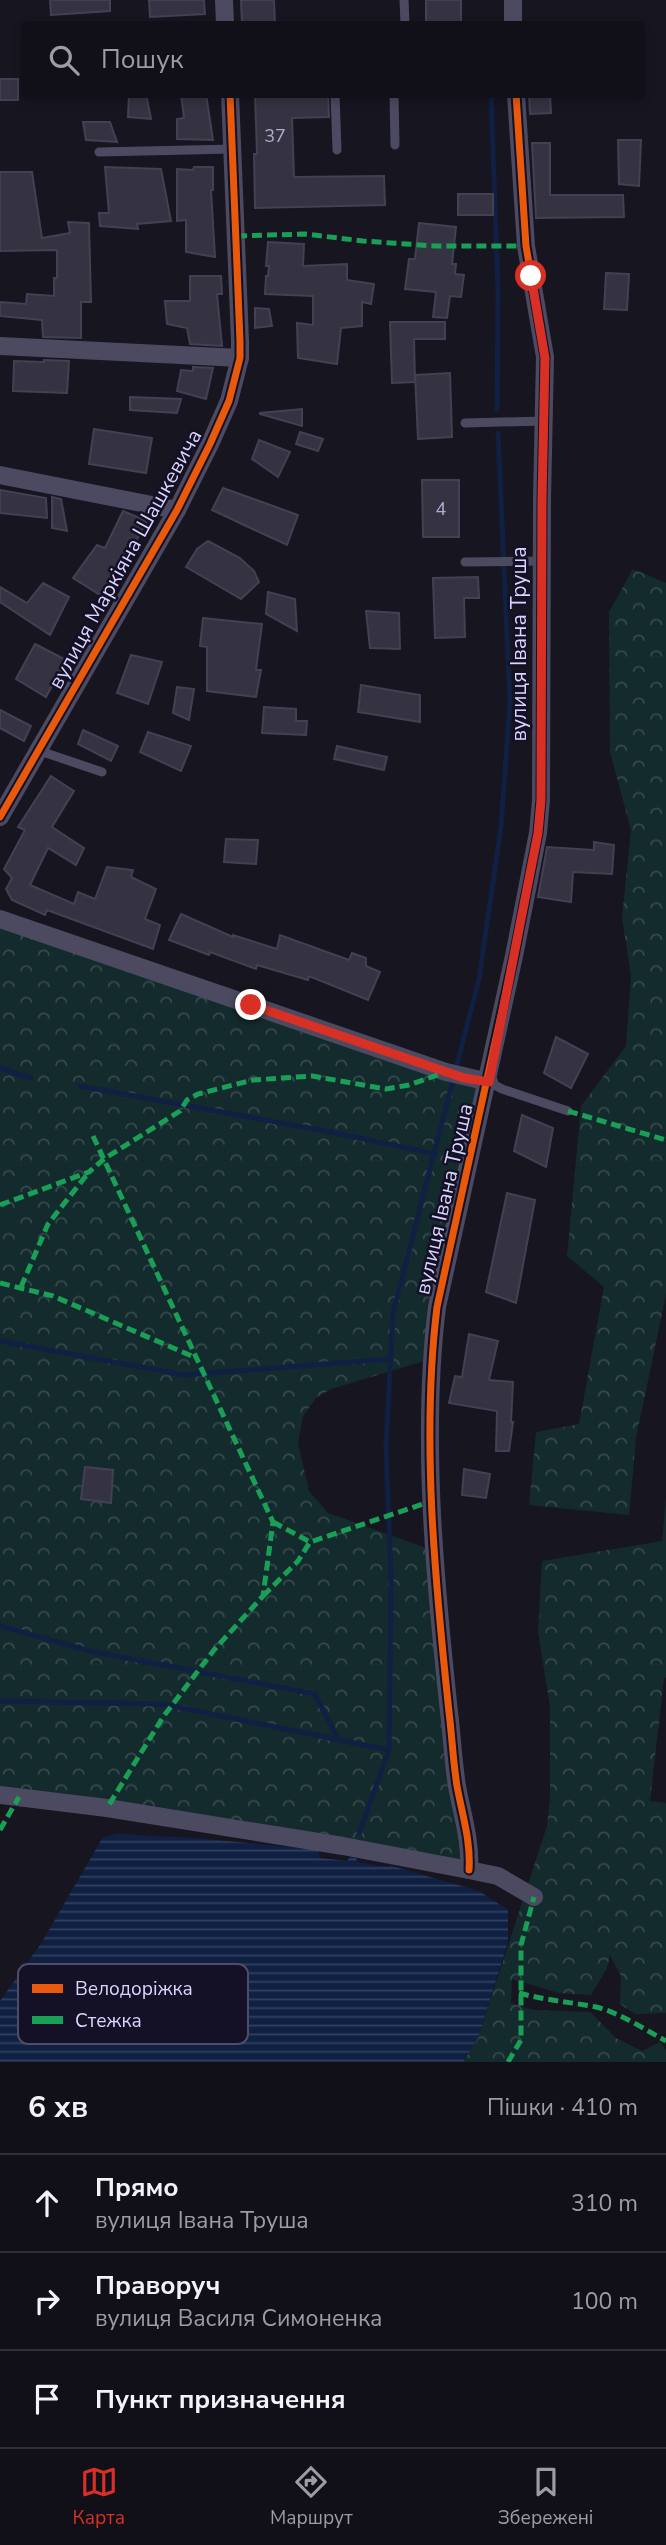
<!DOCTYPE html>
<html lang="uk">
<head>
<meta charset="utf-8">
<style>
  body { margin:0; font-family:"Nunito Sans",sans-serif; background:#1a1921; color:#f1f3f6 }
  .stop { position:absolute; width:21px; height:21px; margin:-16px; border:5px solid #d93025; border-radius:50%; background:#fff }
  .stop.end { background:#d93025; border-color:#fff; box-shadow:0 2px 7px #0008 }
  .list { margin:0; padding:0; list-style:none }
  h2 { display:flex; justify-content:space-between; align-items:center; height:91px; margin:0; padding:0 28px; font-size:30px }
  h2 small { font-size:23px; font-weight:400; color:#9c9da2 }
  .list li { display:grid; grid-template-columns:46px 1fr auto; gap:21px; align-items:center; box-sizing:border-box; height:98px; padding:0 28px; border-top:2px solid #303037 }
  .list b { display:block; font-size:26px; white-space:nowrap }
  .list p { margin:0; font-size:23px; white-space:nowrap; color:#9c9da2 }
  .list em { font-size:23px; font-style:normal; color:#9c9da2 }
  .icon { flex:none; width:38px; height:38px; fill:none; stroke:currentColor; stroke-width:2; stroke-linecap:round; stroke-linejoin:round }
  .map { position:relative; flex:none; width:666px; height:2062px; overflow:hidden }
  .search { position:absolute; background:#111018; box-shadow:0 4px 10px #0003; left:21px; right:21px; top:21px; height:77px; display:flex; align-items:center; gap:18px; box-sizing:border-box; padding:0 24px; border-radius:7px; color:#9c9da2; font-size:26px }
  .sheet { height:385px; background:#111018 }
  nav { display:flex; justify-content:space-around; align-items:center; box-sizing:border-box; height:98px; border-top:2px solid #303037; background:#111018; font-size:19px; color:#9c9da2 }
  nav a { display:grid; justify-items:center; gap:4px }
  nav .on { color:#d93025 }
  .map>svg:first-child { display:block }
  .forest { fill:url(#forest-crowns) }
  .water { fill:url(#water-rules) }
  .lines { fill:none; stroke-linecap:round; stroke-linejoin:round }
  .stream { stroke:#0f2043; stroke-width:5 }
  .building { fill:#353342; stroke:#434054; stroke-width:2 }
  .lane { stroke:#4b4a61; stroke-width:9 }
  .street { stroke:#4b4a61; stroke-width:18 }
  .quiet { stroke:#1a9f57; stroke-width:5; stroke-dasharray:10 5; stroke-linecap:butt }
  .cycleway-casing { stroke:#141025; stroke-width:11 }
  .cycleway { stroke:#e8590c; stroke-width:7 }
  .route { stroke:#d93025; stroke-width:9 }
  .labels { text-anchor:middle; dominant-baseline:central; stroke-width:5; stroke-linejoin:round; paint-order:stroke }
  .number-label { font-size:18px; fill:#b2accf }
  .street-label { font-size:21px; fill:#dbd5fe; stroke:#141025 }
  .key { fill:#141025; stroke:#504b66; stroke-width:2 }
  .key-label { font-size:19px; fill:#dbd5fe }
</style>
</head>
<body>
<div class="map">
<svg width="666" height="2062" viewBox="0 0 666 2062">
  <defs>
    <pattern id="forest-crowns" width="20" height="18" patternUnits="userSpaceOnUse" patternTransform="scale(1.75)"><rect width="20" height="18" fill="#142b2d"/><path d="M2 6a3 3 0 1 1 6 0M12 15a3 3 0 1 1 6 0" fill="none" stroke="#36494c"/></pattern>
    <pattern id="water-rules" width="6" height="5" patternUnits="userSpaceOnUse" patternTransform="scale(1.75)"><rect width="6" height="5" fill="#0f2043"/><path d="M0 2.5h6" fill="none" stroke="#31405f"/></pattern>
  </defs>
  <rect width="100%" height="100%" fill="#171520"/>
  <g class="forest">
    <polygon points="633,569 666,583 666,1294 636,1438 629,1515 529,1505 536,1432 579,1424 604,1287 567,1256 581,1106 626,1046 631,976 622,917 631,830 610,752 609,612"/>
    <polygon points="0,919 489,1082 431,1359 331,1389 316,1398 303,1416 298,1443 309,1491 328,1513 435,1551 469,1870 0,1801"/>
    <polygon points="666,1499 666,1678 664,1678 650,1801 666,1803 666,2013 635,2014 620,2004 621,1976 610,1955 607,1968 591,1995 559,1993 512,1979 511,2003 533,2010 590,2012 616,2038 642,2051 660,2042 666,2050 666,2062 463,2062 478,2038 547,1826 550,1799 550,1706 538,1632 542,1561 662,1541"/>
  </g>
  <polygon class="water" points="116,1834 197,1838 318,1850 320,1858 347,1861 351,1855 356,1856 357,1862 380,1866 392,1866 479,1891 508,1910 508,1942 478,2038 463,2062 0,2062 0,2001 42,1942 103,1837"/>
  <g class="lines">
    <g class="stream">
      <polyline points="491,94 498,290 497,409"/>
      <polyline points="0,1068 31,1078"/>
      <polyline points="80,1086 336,1133 435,1154"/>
      <polyline points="0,1341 184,1375 391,1359"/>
      <polyline points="0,1626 90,1651 315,1694 338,1739"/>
      <polyline points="0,1701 162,1704 389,1750"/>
      <polyline points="359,1834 389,1750 391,1579 386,1446 393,1313 479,979 501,827 510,702 498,433"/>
    </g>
  </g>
  <g class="building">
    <polygon points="50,0 110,0 110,11 51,15"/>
    <polygon points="149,0 204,0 205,14 150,17"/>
    <polygon points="241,0 274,0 275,24 242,24"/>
    <rect x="426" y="0" width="35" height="24"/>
    <rect x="0" y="79" width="18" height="21"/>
    <polygon points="129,94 146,94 151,119 128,117"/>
    <polygon points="181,94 206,94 213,140 177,139 177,119 184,118"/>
    <polygon points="255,94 328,94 329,117 292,118 294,177 384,176 385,205 255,208 254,154 257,154"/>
    <polygon points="529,94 550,94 551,113 530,114"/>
    <polygon points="83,122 110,122 117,142 86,140"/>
    <polygon points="618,140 641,140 639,186 619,184"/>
    <polygon points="532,143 550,143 550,195 623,195 624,217 536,218"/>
    <polygon points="105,167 161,169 171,221 137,224 138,229 100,226 99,213 109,213"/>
    <polygon points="194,167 213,167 213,190 211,190 215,257 186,252 186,220 177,221 177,169 193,170"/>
    <polygon points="0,172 32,172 42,238 70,233 68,222 89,223 91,302 81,302 81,338 43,337 42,320 0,316 0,302 26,304 27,294 54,296 54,278 57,278 57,250 0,251"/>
    <rect x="458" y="194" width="35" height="21"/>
    <polygon points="419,223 456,227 452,264 456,264 455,274 464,275 461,297 450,296 447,318 433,317 436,292 405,289 409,259 415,259"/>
    <polygon points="268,242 304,244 303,266 347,264 347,280 374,284 371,304 362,302 362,326 341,328 337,364 298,358 297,323 313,325 313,296 265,294 266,276 268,276 269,266 266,266"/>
    <polygon points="606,273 629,274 627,310 604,309"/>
    <polygon points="190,276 221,276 222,294 217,294 222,346 190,344 187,328 167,324 165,301 190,301"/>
    <polygon points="255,308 269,309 272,326 255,328"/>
    <polygon points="390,322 445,322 445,339 414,339 415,382 392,383"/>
    <polygon points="44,360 69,361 67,393 13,391 14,361 44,362"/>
    <polygon points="193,367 213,368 206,399 177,391 181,370 193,371"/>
    <polygon points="450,373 452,437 418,439 415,375"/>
    <polygon points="130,397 181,399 177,413 130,410"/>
    <polygon points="302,409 302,426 260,414 260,413"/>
    <polygon points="94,429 152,438 146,473 89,464"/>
    <polygon points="300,432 323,439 318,451 296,444"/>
    <polygon points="259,440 290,452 278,477 252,459"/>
    <polygon points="422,480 459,480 459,537 423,537"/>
    <polygon points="223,488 298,515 287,545 212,510"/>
    <polygon points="0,490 46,498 47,518 0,513"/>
    <polygon points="52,497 61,499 67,531 52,528"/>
    <polygon points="123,511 147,521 128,556 100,595 73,578 97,545 105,548"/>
    <polygon points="208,541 240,558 254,571 259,582 241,599 186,567 197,549"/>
    <polygon points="478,577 479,598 464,598 465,637 435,638 433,578"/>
    <polygon points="43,583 69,597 50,635 0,602 0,587 27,603"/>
    <polygon points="268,592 295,599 297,631 266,614"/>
    <polygon points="366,611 399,613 400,649 370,648"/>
    <polygon points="203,618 262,624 256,670 261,670 256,697 207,691 207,647 200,646"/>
    <polygon points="35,644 66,660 46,697 16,679"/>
    <polygon points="131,655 162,662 148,704 117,693"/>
    <polygon points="361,685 420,695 420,722 358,712"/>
    <polygon points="177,687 194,689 189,720 173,713"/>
    <polygon points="264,707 296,709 296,721 307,721 306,735 262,733"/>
    <polygon points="0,710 31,726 24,741 0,728"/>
    <polygon points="83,730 118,746 111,761 78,744"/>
    <polygon points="148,732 191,746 181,771 140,752"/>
    <polygon points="337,746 387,757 384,770 334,759"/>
    <polygon points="51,776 74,791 52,827 84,848 76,865 48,848 30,885 74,904 78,892 95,899 107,867 133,870 131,877 156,889 145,919 160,925 153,949 47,910 45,915 12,900 6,889 12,878 4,869 25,830 18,827"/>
    <polygon points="226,839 258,840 256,864 224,862"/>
    <polygon points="594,842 614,845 612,874 573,872 571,902 538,897 547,847 594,850"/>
    <polygon points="181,914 233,937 233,935 277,949 280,935 349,960 352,953 366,958 366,966 380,972 368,1000 309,976 308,980 257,965 256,969 210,952 209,955 169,940"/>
    <polygon points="556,1037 588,1054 571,1088 544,1073"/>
    <polygon points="522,1115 553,1128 546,1167 514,1151"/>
    <polygon points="507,1193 535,1200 516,1303 486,1292"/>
    <polygon points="469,1334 498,1341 489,1380 513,1382 511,1422 513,1422 509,1451 496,1451 497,1411 449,1403 455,1376 462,1377"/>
    <polygon points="85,1467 113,1470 111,1503 81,1499"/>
    <polygon points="464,1469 490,1474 486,1498 462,1495"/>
  </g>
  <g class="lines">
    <g class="lane">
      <polyline points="404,0 405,24"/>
      <polyline points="335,94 337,150"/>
      <polyline points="394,94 395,145"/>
      <polyline points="99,152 233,149"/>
      <polyline points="465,423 544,421"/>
      <polyline points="465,562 542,561"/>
      <polyline points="40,751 102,772"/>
      <polyline points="489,1082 502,1089 568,1111"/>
    </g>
    <g class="street">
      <polyline points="224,0 225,24"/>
      <polyline points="513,0 513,24"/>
      <polyline points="0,346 240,358"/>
      <polyline points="0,475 177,510"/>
      <polyline points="0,817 177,510 210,444 229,401 240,358 240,341 230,94"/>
      <polyline points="0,919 446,1072 489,1082"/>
      <polyline points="0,1795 107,1808 343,1846 469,1870 498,1876 534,1897"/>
      <path d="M 469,1870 C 471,1841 462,1814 457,1786 C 453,1761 452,1736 449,1712 C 435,1581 421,1437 437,1307 L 514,956 L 538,833 L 541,800 L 542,499 L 545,357 L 526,246 L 516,94"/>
    </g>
    <g class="quiet">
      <polyline points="237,236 305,234 363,241 435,246 526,246"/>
      <polyline points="568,1111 666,1140"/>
      <polyline points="93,1136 273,1522 263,1596 214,1650 163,1717 107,1808"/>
      <polyline points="0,1205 89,1172 104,1159 180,1111 187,1100 198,1094 253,1080 312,1076 386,1089 409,1085 446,1072"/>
      <polyline points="0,1283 53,1296 194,1357"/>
      <polyline points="21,1287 48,1224 89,1172"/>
      <polyline points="273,1522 310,1542"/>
      <polyline points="263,1596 298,1561 310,1542 432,1501"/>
      <polyline points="0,1830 19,1797"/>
      <path d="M 519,1993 C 544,2000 570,2002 596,2007 C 620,2013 644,2029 666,2041"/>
      <polyline points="508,2062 521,2040 521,1945 534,1897"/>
    </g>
    <g class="cycleway-casing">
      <g id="cycleway">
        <polyline points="0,817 177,510 210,444 229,401 240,358 240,341 230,94"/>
        <path d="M 469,1870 C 471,1841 462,1814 457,1786 C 453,1761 452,1736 449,1712 C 435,1581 421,1437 437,1307 L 514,956 L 538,833 L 541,800 L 542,499 L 545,357 L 526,246 L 516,94"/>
      </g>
    </g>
    <use href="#cycleway" class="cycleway"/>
  </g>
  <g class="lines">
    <polyline class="route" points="251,1005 464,1078 489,1082 538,833 541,800 542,499 545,358 531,276"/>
  </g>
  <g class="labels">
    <g class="number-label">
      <text x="275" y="136">37</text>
      <text x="441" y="509">4</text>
    </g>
    <g class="street-label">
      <text transform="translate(125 559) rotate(-61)">вулиця Маркіяна Шашкевича</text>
      <text transform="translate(519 644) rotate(-90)">вулиця Івана Труша</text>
      <text transform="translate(444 1199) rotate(-77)">вулиця Івана Труша</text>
    </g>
  </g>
  <rect x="18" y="1964" width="230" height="80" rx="10" class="key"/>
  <rect x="32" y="1984" width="31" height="9" fill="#e8590c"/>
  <rect x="32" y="2016" width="31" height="8" fill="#1a9f57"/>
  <g class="key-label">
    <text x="75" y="1995">Велодоріжка</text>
    <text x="75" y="2027">Стежка</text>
  </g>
</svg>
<div class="stop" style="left:531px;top:276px"></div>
<div class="stop end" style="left:251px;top:1005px"></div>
<div class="search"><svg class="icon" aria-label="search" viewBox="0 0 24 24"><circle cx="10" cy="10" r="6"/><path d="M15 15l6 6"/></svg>Пошук</div>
</div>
<section class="sheet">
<h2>6 хв<small>Пішки · 410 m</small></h2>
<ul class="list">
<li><svg class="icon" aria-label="ahead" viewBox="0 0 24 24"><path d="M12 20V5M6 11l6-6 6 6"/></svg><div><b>Прямо</b><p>вулиця Івана Труша</p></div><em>310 m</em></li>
<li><svg class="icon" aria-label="right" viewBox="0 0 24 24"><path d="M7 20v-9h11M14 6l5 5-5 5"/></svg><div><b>Праворуч</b><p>вулиця Василя Симоненка</p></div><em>100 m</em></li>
<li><svg class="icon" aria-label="arrive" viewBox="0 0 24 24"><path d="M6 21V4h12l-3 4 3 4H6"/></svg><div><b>Пункт призначення</b></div></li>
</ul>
</section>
<nav>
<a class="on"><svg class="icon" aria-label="map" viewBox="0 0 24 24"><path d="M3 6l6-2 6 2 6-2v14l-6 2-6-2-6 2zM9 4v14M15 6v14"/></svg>Карта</a>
<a><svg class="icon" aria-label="directions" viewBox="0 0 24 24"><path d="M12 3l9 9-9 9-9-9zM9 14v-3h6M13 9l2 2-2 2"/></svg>Маршрут</a>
<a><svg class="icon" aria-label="saved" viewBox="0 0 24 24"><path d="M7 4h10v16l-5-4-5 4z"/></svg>Збережені</a>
</nav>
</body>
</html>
